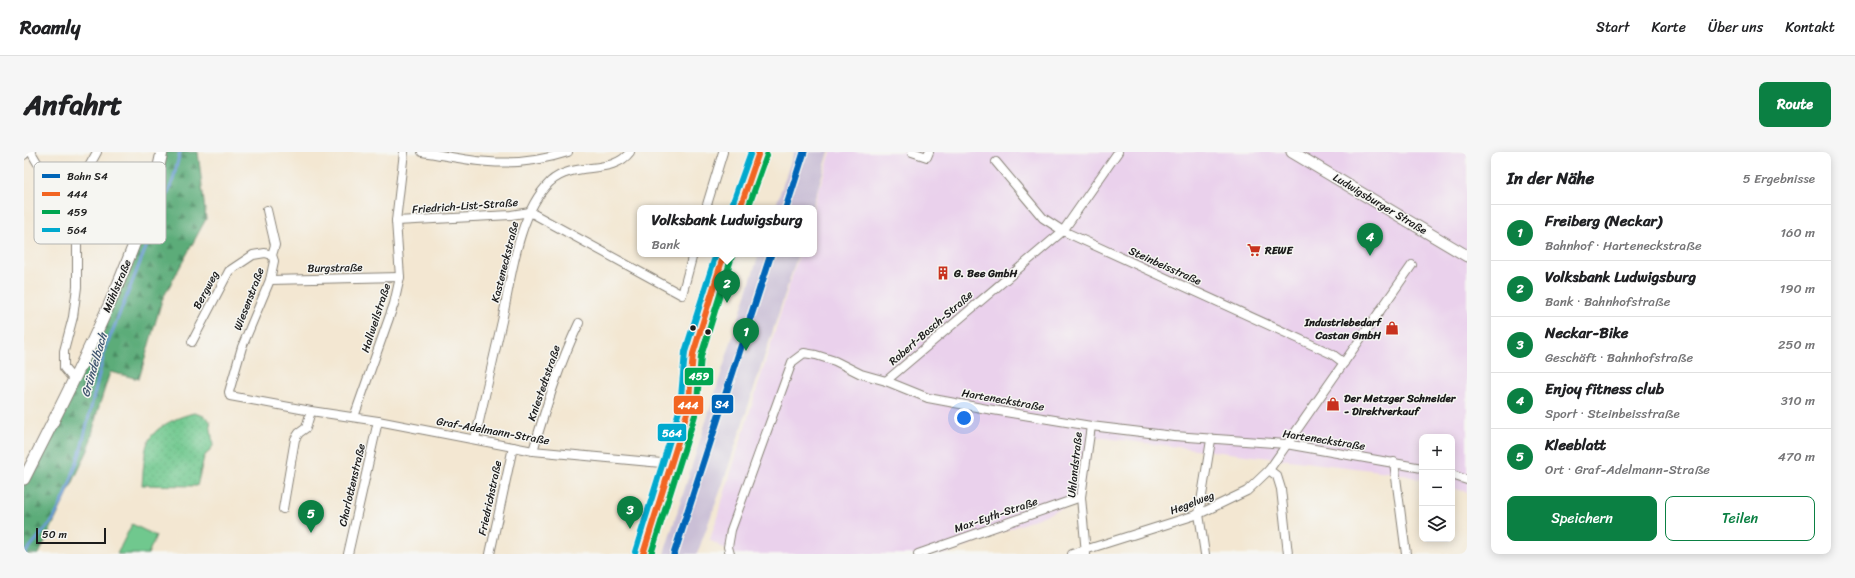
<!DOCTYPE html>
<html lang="de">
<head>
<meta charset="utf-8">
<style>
  body { margin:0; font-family:Sriracha,sans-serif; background:#f6f6f6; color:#202124 }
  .controls { position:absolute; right:12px; bottom:12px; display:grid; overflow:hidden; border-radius:8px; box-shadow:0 2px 10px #0003 }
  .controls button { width:36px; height:36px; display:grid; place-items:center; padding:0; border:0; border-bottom:1px solid #e0e0e0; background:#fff; color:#202124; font:20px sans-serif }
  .scale { position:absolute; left:12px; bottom:10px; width:70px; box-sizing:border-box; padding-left:4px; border:2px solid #1c1c1c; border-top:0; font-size:11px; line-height:14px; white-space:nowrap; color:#1c1c1c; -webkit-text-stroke:3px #f6f6f2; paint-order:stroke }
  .you { position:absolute; left:940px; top:266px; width:14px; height:14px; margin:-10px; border:3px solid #fff; border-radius:50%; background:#1a73e8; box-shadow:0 0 0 6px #1a73e833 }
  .badge { display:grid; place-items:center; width:26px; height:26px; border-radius:50%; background:#0b8043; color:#fff; font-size:13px; font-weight:700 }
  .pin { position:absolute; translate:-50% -33px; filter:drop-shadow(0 1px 2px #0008) }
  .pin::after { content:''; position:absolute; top:21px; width:14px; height:12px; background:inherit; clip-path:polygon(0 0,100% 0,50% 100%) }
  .popup { position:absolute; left:613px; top:53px; width:180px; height:52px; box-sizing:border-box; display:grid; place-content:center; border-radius:8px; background:#fff; filter:drop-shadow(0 1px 3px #0005); font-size:13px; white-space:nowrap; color:#757577 }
  .popup b { font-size:15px; color:#202124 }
  .popup::after { content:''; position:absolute; left:50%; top:100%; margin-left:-8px; border:8px solid transparent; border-top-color:#fff }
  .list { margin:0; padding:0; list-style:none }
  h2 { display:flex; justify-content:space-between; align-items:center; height:52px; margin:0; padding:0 16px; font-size:17px }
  h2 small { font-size:13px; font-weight:400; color:#757577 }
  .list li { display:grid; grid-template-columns:26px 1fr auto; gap:12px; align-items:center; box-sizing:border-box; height:56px; padding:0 16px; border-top:1px solid #e0e0e0 }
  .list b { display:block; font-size:15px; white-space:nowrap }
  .list p { margin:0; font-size:13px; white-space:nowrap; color:#757577 }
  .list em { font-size:13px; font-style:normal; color:#757577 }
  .actions { display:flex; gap:8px; padding:12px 16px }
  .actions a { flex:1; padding:9px 0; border:1px solid #0b8043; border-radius:8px; text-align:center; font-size:14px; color:#0b8043 }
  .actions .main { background:#0b8043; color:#fff }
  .icon { flex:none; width:22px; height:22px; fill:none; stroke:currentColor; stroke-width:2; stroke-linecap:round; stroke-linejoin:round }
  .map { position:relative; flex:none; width:1443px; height:402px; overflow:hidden; border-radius:8px }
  header { display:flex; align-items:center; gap:24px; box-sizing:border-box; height:56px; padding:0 20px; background:#fff; border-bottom:1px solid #e0e0e0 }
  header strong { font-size:19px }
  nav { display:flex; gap:22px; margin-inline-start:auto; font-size:14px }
  .intro { display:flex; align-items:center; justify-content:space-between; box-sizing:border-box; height:96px; padding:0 24px }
  h1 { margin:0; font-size:28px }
  .button { padding:10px 18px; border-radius:8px; background:#0b8043; color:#fff; font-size:14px; font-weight:700 }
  main { display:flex; gap:24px; padding:0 24px }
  aside { flex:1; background:#fff; border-radius:8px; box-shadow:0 2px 10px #0003 }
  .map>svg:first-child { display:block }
  .built { fill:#ead1ec }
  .industrial { fill:#cabfd6 }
  .forest { fill:url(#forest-firs); stroke:#3c644a }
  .park { fill:url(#park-dots); stroke:#467255 }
  .pitch { fill:#6fc88e; stroke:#467255 }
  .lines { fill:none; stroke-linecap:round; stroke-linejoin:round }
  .stream { stroke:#6d9dd6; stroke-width:3 }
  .street-casing { stroke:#888277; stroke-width:10 }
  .secondary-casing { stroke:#888277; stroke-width:13 }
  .street { stroke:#fff; stroke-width:8 }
  .secondary { stroke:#fff; stroke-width:11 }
  .bus-1-casing { stroke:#f6f6f2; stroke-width:9 }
  .bus-2-casing { stroke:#f6f6f2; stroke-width:9 }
  .bus-3-casing { stroke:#f6f6f2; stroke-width:9 }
  .bus-1 { stroke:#f26522; stroke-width:6 }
  .bus-2 { stroke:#00a651; stroke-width:6 }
  .bus-3 { stroke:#00a9ce; stroke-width:6 }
  .rail-1-casing { stroke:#f6f6f2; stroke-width:10 }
  .rail-1 { stroke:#0065b7; stroke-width:7 }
  .bus-dot { fill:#1c1c1c; stroke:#f6f6f2; stroke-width:1.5 }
  .labels { text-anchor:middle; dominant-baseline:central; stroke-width:3; stroke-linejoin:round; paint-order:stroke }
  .street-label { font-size:11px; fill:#1c1c1c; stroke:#f6f6f2 }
  .poi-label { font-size:11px; font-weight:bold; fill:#1c1c1c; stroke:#f6f6f2; text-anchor:start }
  .water-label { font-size:12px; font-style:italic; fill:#405670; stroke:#f6f6f2 }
  .key { fill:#f6f6f2; stroke:#b5b5b2; stroke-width:1 }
  .key-label { font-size:11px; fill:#1c1c1c }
  .line-badge { stroke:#f6f6f2; stroke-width:1.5 }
  .badge-label { font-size:11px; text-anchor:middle; font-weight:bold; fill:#fff }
</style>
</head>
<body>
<header>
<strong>Roamly</strong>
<nav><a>Start</a><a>Karte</a><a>Über uns</a><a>Kontakt</a></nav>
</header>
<div class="intro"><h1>Anfahrt</h1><a class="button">Route</a></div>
<main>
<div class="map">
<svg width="1443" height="402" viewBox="0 0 1443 402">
  <defs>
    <pattern id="forest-firs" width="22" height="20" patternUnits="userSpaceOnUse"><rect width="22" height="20" fill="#5bac79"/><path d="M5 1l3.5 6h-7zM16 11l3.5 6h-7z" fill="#4a8b62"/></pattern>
    <pattern id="park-dots" width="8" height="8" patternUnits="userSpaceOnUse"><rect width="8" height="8" fill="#6fc88e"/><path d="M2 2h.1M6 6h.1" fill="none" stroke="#60ab7a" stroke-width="1.8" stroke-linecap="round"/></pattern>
  </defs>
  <rect width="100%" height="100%" fill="#f6f6f2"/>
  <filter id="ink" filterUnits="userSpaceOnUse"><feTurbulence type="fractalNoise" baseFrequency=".025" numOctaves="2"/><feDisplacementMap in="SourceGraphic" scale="8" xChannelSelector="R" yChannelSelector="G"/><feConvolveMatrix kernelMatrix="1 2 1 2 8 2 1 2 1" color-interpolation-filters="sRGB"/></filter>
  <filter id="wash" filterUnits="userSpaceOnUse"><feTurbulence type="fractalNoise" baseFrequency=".012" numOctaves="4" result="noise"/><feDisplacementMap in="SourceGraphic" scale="16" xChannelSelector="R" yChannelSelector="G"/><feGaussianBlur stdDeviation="0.9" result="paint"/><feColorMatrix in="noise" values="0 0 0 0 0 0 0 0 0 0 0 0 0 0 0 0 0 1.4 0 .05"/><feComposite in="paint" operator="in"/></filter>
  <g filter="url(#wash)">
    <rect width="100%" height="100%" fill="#f3e7d2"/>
    <polygon class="built" points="807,0 1443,0 1443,340 1428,336 1428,285 1398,285 1398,328 1373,321 1071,285 1055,350 921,402 709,402 686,388 775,102 790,102 789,56"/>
    <g class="industrial">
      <polygon points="770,0 805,0 788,56 751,56"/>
      <polygon points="735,102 774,102 698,334 673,402 640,402"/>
    </g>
    <polygon class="forest" points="138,0 174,0 182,67 138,148 115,227 86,220 73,261 65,296 15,402 0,402 0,327 82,161"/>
    <path class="park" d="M 170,261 L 180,264 L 186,269 L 189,294 L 180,305 L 173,334 L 118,333 C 119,323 120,298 124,290 C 131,274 154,265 170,261 Z"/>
    <polygon class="pitch" points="108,372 132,384 124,402 93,402"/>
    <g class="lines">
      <polyline class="stream" points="0,402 29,368 42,342 56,301 81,198 149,28 156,0"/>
    </g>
  </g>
  <g filter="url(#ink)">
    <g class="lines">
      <g class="street-casing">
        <g id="street">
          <polyline points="7,0 41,58 53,89 53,135 49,165 40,199 40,216 50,228"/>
          <path d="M 398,0 C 420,3 443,9 465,10 C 491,12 519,8 544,0"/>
          <polyline points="888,0 903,5 905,0"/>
          <polyline points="0,3 3,0"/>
          <polyline points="972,10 1019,66 1039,79 1308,202 1320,211"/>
          <polyline points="682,56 699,0"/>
          <polyline points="716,56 735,0"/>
          <polyline points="41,58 73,0"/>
          <polyline points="243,58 251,93 248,103 250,109 246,128 218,195 205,240 206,244 287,259 354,269 509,299 648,312"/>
          <polyline points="372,69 487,63 506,60 658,143 669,102"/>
          <polyline points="246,128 376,125"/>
          <polyline points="168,190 205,119 229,103 241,101 248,103"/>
          <polyline points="862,229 1039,79 1094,0"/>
          <polyline points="330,265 370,152 376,125 372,69 380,0"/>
          <path d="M 451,287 C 460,248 469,208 478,169 C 487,127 494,61 526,30 C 550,8 588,24 606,0"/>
          <path d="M 509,299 C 522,255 535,213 555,171"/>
          <polyline points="1370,310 1382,402"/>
          <polyline points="1245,318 1253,324 1257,337 1264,402"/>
          <polyline points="1428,323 1443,328"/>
          <polyline points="259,357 271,287 275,281 282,276 287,259"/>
          <polyline points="324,402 354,269"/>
          <polyline points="466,402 489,295"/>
          <polyline points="619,402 664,258 669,202 700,102"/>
          <polyline points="706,402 704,395 707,378 768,210 780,201 792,203 811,209 837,222 862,229 904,246 963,257 1067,274 1150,284 1262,292 1398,316"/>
          <polyline points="894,402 1057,345"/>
          <polyline points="1048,402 1175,362 1223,339 1245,318 1388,113"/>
          <polyline points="1062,402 1057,345 1067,274"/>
          <polyline points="1181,402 1175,362 1187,288"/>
        </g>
      </g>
      <g class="secondary-casing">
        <g id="secondary">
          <polyline points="1268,0 1443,104"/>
          <path d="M 0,327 C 32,264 65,200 93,135 C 111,91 129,47 138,0"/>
        </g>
      </g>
      <use href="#street" class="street"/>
      <use href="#secondary" class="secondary"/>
      <g class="bus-1-casing">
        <g id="bus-1">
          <polyline points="716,56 735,0"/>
          <polyline points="619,402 664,258 669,202 700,102"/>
        </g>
      </g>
      <g class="bus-2-casing">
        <g id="bus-2">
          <polyline points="724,56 743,3"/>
          <polyline points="627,402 672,260 677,204 708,104"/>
        </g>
      </g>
      <g class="bus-3-casing">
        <g id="bus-3">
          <polyline points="708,53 727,0"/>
          <polyline points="611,400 656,256 661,200 692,102"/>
        </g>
      </g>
      <use href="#bus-1" class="bus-1"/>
      <use href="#bus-2" class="bus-2"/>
      <use href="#bus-3" class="bus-3"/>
      <g class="rail-1-casing">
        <g id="rail-1">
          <polyline points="762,56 780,0"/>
          <polyline points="650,402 747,102"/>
        </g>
      </g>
      <use href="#rail-1" class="rail-1"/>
    </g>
  </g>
  <defs>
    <g id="supermarket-bare" transform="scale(1.08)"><path d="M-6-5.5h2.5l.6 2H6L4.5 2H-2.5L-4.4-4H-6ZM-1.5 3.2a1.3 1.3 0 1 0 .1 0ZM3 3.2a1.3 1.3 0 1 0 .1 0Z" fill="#c8321e" stroke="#f6f6f2" stroke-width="2.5" paint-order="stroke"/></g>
    <g id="building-bare" transform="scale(1.08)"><path d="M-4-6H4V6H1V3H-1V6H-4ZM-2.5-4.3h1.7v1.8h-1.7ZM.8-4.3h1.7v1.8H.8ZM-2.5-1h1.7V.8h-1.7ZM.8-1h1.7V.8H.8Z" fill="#c8321e" stroke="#f6f6f2" stroke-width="2.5" paint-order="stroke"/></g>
    <g id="shop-bare" transform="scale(1.08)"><path d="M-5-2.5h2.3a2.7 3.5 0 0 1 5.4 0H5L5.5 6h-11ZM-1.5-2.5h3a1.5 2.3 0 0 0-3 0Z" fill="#c8321e" stroke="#f6f6f2" stroke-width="2.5" paint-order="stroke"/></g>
  </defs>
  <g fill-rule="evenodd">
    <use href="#supermarket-bare" x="1230" y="98"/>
    <use href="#building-bare" x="919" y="121"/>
    <use href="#shop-bare" x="1368" y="176"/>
    <use href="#shop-bare" x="1309" y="252"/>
  </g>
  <g class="bus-dot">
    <circle cx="669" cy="176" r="3.5"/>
    <circle cx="684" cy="180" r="3.5"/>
  </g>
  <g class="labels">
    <g class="street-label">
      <text transform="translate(1356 52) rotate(31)">Ludwigsburger Straße</text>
      <text transform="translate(441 54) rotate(-4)">Friedrich-List-Straße</text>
      <text transform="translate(481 110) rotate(-76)">Kasteneckstraße</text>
      <text transform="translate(1141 114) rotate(24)">Steinbeisstraße</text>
      <text transform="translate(311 116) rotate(-1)">Burgstraße</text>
      <text transform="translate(93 134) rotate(-67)">Mühlstraße</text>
      <text transform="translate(182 138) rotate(-62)">Bergweg</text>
      <text transform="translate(225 147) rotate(-69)">Wiesenstraße</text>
      <text transform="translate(352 166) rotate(-72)">Hallweilstraße</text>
      <text transform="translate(907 176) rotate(-41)">Robert-Bosch-Straße</text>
      <text transform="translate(520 231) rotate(-71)">Kniestedtstraße</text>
      <text transform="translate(979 248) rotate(10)">Harteneckstraße</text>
      <text transform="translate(469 279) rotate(10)">Graf-Adelmann-Straße</text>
      <text transform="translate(1300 288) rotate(9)">Harteneckstraße</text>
      <text transform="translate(1051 313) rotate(-84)">Uhlandstraße</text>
      <text transform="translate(328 333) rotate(-77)">Charlottenstraße</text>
      <text transform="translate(466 346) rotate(-78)">Friedrichstraße</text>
      <text transform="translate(1168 351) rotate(-21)">Hegelweg</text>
      <text transform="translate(972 363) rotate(-19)">Max-Eyth-Straße</text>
    </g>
    <g class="poi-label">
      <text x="1241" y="98">REWE</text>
      <text x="930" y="121">G. Bee GmbH</text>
      <text x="1357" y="170" text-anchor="end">Industriebedarf<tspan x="1357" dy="13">Castan GmbH</tspan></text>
      <text x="1320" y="246">Der Metzger Schneider<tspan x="1320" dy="13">- Direktverkauf</tspan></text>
    </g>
    <g class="water-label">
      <text transform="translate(70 213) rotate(-74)">Gründelbach</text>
    </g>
  </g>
  <rect x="10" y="10" width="132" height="82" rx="6" class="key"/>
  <rect x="18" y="22" width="18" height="4" fill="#0065b7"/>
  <rect x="18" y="40" width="18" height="4" fill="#f26522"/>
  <rect x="18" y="58" width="18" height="4" fill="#00a651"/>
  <rect x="18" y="76" width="18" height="4" fill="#00a9ce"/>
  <g class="key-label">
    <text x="43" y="28">Bahn S4</text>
    <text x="43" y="46">444</text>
    <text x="43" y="64">459</text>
    <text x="43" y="82">564</text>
  </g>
  <g class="line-badge">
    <rect x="660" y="215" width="30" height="19" rx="4" fill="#00a651"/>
    <rect x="687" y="242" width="23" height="20" rx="4" fill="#0065b7"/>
    <rect x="649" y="243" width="31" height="20" rx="4" fill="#f26522"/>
    <rect x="633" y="271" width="30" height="19" rx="4" fill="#00a9ce"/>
  </g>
  <g class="badge-label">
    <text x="675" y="228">459</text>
    <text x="698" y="256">S4</text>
    <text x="664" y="257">444</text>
    <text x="648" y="285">564</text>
  </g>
</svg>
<div class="controls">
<button>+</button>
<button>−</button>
<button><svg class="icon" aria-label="layers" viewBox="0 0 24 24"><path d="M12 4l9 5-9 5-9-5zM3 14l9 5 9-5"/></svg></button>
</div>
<div class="scale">50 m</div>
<div class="you"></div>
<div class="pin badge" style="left:722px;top:199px">1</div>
<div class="pin badge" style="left:703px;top:151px">2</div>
<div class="popup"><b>Volksbank Ludwigsburg</b>Bank</div>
<div class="pin badge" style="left:606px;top:377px">3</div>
<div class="pin badge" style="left:1346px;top:104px">4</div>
<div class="pin badge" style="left:287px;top:381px">5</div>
</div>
<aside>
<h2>In der Nähe<small>5 Ergebnisse</small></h2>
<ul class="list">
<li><span class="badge">1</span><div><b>Freiberg (Neckar)</b><p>Bahnhof · Harteneckstraße</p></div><em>160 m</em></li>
<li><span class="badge">2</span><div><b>Volksbank Ludwigsburg</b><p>Bank · Bahnhofstraße</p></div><em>190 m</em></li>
<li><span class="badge">3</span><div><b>Neckar-Bike</b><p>Geschäft · Bahnhofstraße</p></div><em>250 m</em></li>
<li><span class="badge">4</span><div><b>Enjoy fitness club</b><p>Sport · Steinbeisstraße</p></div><em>310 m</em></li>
<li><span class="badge">5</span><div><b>Kleeblatt</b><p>Ort · Graf-Adelmann-Straße</p></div><em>470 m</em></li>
</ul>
<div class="actions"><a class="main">Speichern</a><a>Teilen</a></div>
</aside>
</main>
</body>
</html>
